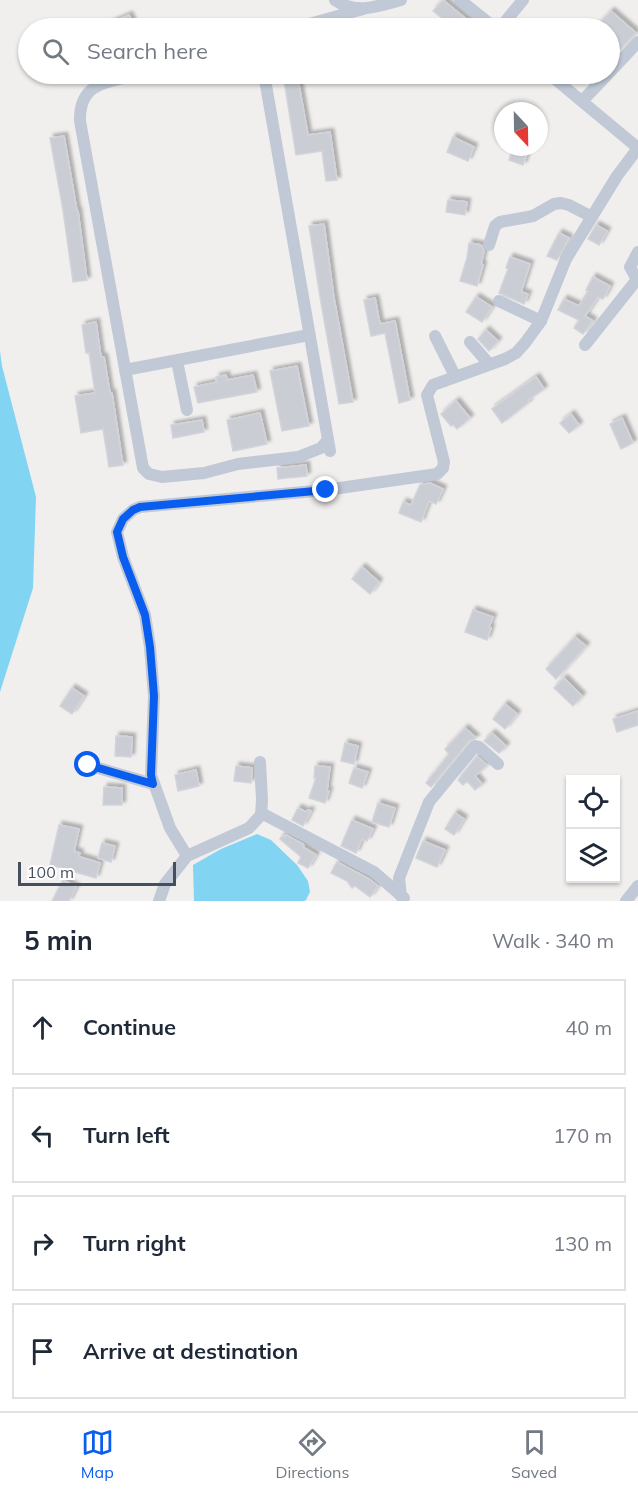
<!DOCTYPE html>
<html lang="en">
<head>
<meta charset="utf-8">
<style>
  body { margin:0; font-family:Mulish,sans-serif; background:#f6f6f7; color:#1f2937 }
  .controls { position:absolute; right:18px; bottom:18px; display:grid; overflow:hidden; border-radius:0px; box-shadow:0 2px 4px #0004 }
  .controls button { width:54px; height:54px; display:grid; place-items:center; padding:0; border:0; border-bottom:2px solid #e0e1e3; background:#fff; color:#1f2937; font:30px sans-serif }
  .compass { position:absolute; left:494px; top:102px; width:54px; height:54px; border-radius:50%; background:#fff; box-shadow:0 2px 4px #0004; rotate:158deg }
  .scale { position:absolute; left:18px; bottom:15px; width:158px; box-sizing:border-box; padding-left:6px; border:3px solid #45505d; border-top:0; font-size:16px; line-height:21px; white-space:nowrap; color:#45505d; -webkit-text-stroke:4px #fff; paint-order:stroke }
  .stop { position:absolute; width:18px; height:18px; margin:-14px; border:4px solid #0a5eef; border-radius:50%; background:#fff }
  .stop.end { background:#0a5eef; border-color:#fff; box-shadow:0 2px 6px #0008 }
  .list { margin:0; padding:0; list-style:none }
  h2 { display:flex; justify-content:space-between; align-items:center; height:78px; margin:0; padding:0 24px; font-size:26px }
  h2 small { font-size:20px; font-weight:400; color:#747a83 }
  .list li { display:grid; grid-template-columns:39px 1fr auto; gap:18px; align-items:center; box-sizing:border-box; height:96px; margin:0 12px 12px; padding:0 12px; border:2px solid #e0e1e3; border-radius:0px }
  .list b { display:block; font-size:22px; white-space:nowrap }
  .list em { font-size:20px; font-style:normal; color:#747a83 }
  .icon { flex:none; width:33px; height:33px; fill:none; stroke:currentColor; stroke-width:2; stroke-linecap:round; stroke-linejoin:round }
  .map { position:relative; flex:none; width:638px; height:901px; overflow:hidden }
  .search { position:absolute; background:#fff; box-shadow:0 2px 4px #0004; left:18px; right:18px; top:18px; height:66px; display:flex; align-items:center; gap:15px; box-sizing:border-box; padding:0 21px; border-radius:33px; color:#747a83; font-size:22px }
  .sheet { height:510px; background:#fff }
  nav { display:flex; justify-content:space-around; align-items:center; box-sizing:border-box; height:84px; border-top:2px solid #e0e1e3; background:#fff; font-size:16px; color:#747a83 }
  nav a { display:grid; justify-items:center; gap:3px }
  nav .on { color:#0a5eef }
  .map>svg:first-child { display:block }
  .water { fill:#82d4f3 }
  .building { fill:#cacdd4; stroke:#d2d4db; stroke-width:1.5; filter:url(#shadow) }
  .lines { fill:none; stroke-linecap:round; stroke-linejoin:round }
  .minor { stroke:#c0c9d5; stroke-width:12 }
  .route { stroke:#0a5eef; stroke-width:8 }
</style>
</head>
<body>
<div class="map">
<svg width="638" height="901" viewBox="0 0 638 901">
  <defs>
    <filter id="shadow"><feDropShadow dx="3.5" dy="-3.5" stdDeviation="1.5" flood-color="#0004"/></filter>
  </defs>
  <rect width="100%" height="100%" fill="#f1eeee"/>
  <g class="water">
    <polygon points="0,351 2,366 36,497 33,588 0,692"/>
    <polygon points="257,834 271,840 297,865 308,881 310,892 306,900 304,901 194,901 193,865 221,849"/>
  </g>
  <g class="building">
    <polygon points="443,0 477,28 454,28 433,11"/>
    <polygon points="611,11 636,33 617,52 609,45 609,28 595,28"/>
    <polygon points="129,15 135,28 99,28"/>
    <polygon points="283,74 297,74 308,135 330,132 337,180 326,181 322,151 296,155"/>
    <polygon points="64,136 77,211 78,211 87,280 73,282 63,210 50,138"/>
    <polygon points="453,137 474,147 468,161 447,152"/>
    <polygon points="513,147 528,151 523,165 509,160"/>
    <polygon points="448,200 467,202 465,215 446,212"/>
    <polygon points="324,224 334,298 353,402 339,404 320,297 309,226"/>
    <polygon points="596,225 607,231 599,245 588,239"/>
    <polygon points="559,233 569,238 557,260 547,256"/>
    <polygon points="469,243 481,245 484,251 481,264 483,265 477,286 460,281 467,258"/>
    <polygon points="510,257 530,264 521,292 528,294 524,304 499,293 508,269 506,268"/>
    <polygon points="593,277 610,286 603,299 598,297 585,316 593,321 583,334 574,328 579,320 558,310 564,299 579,306 588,291 586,290"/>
    <polygon points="476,297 492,307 482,322 466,312"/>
    <polygon points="375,298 380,324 395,321 410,400 399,403 385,333 371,336 364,300"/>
    <polygon points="96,322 101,357 104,357 110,393 112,393 123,465 109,467 103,429 81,433 75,396 95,393 89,353 86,353 82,325"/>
    <polygon points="486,330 498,341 489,351 478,339"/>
    <polygon points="297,366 309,426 282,431 270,371"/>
    <polygon points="226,375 227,380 253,375 257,392 198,403 194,387 217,382 216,377"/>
    <polygon points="536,377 544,389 528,400 529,402 502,423 492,409"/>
    <polygon points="456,401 470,418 457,429 453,425 451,426 441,414"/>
    <polygon points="260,413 267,444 233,451 227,420"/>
    <polygon points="571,414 579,425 569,433 560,423"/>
    <polygon points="622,418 633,443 621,449 610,424"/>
    <polygon points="202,420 204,432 173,438 171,425"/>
    <polygon points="306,465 307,476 278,479 277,468"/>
    <polygon points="430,483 443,489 436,504 429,501 421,522 399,513 403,502 411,505 420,485"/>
    <polygon points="362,567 379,582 370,594 352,579"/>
    <polygon points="473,610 493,617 489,627 491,628 487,640 465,632"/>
    <polygon points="575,637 586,646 556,679 546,669"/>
    <polygon points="564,678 582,696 573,706 554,688"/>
    <polygon points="72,688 84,696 72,714 60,706"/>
    <polygon points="505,704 517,714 505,729 493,719"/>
    <polygon points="638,711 638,725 617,732 613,719"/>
    <polygon points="465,728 476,738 469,741 431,787 426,783 449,754 445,749"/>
    <polygon points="492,733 506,746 499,753 484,741"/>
    <polygon points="116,736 132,737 131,757 115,756"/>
    <polygon points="345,743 358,746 354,764 341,761"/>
    <polygon points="477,756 487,765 475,776 482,784 475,790 467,781 463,785 458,780"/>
    <polygon points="236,766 252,768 251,783 234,781"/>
    <polygon points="315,766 330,767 327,791 329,791 325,803 309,798 316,778 314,778"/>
    <polygon points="354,768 368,772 362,788 349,783"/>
    <polygon points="196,770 199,786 178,791 175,775"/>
    <polygon points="104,787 122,788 122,805 103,805"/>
    <polygon points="378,803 395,808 389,827 372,822"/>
    <polygon points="298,808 306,812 308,810 311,811 303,826 292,820"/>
    <polygon points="455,813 464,819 454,835 445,829"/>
    <polygon points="352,820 373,829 367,841 362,839 356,853 341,846"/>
    <polygon points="59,825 79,829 74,851 80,853 79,856 80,857 100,863 96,878 50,865"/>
    <polygon points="286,835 303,844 304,845 303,847 316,855 308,868 298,863 301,857 280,839 282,836 284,837"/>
    <polygon points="423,841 445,850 437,867 416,858"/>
    <polygon points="102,843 115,846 111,862 98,858"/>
    <polygon points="337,862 369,879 378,886 370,897 355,886 352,888 347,881 331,873"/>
    <polygon points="63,880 76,887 69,901 52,901"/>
  </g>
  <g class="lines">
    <g class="minor">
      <path d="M 335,0 C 356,15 379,6 401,0"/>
      <polyline points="460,0 495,28"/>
      <polyline points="295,28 363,9"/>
      <polyline points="500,28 523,0"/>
      <polyline points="610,72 638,42"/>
      <path d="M 140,74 C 109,82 79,81 80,121 L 143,468 L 149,474 L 162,477 L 204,473 L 238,464 L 298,457 L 321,448 L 328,440"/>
      <polyline points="264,74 330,451"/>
      <polyline points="582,101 608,74"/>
      <polyline points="489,245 495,226 500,222 533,216 554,204 561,203 569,205 592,217"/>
      <polyline points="499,301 541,321"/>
      <polyline points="435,336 455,376"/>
      <polyline points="470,342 489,364"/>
      <polyline points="585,345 635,282 636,278 630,267 638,252"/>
      <polyline points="177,361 187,410"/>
      <polyline points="125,370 309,335"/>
      <polyline points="88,765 153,784"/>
      <polyline points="261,815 265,815 374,872 404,898"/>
      <polyline points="187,856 170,828 151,775 154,696 150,647 145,615 123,557 117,532 123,519 133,510 140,507 326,490 437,474 443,468 444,462 427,395 433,385 505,359 516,353 525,343 541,321 566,259 617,176 638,148 549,74"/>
      <polyline points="401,896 399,878 429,802 475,746 479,747 498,764"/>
      <polyline points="159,901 165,884 187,856 249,828 261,815 262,800 260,762"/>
      <polyline points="626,901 638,886"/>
    </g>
  </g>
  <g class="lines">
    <polyline class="route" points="88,765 153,784 151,775 154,696 150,647 145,615 123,557 117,532 123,519 133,510 140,507 326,490"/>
  </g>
</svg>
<div class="controls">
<button><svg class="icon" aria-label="locate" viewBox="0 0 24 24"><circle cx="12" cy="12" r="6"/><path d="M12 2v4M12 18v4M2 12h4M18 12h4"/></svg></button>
<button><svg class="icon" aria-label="layers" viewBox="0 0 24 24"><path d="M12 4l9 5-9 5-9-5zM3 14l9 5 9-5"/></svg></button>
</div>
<svg class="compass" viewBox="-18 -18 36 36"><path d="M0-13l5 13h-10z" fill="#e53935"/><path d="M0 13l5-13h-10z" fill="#747a83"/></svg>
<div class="scale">100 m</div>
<div class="stop" style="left:88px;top:765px"></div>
<div class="stop end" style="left:326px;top:490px"></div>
<div class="search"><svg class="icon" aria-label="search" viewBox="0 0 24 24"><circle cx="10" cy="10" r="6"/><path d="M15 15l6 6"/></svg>Search here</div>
</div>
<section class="sheet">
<h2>5 min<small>Walk · 340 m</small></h2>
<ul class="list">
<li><svg class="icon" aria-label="ahead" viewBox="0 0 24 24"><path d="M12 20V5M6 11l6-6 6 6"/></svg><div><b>Continue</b></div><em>40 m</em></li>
<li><svg class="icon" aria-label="left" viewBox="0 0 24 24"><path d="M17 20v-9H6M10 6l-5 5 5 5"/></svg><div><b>Turn left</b></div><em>170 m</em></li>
<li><svg class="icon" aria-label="right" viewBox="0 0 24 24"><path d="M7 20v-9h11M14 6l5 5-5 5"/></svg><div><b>Turn right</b></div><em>130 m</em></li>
<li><svg class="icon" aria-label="arrive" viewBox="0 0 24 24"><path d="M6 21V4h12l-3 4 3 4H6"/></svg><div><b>Arrive at destination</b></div></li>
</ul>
</section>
<nav>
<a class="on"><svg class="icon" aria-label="map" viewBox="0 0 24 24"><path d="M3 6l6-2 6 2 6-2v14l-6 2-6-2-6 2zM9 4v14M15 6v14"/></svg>Map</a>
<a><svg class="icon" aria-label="directions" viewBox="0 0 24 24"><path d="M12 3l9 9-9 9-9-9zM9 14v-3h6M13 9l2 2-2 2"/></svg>Directions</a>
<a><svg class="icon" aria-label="saved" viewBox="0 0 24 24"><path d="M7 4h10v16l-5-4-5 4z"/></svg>Saved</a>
</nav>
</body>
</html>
